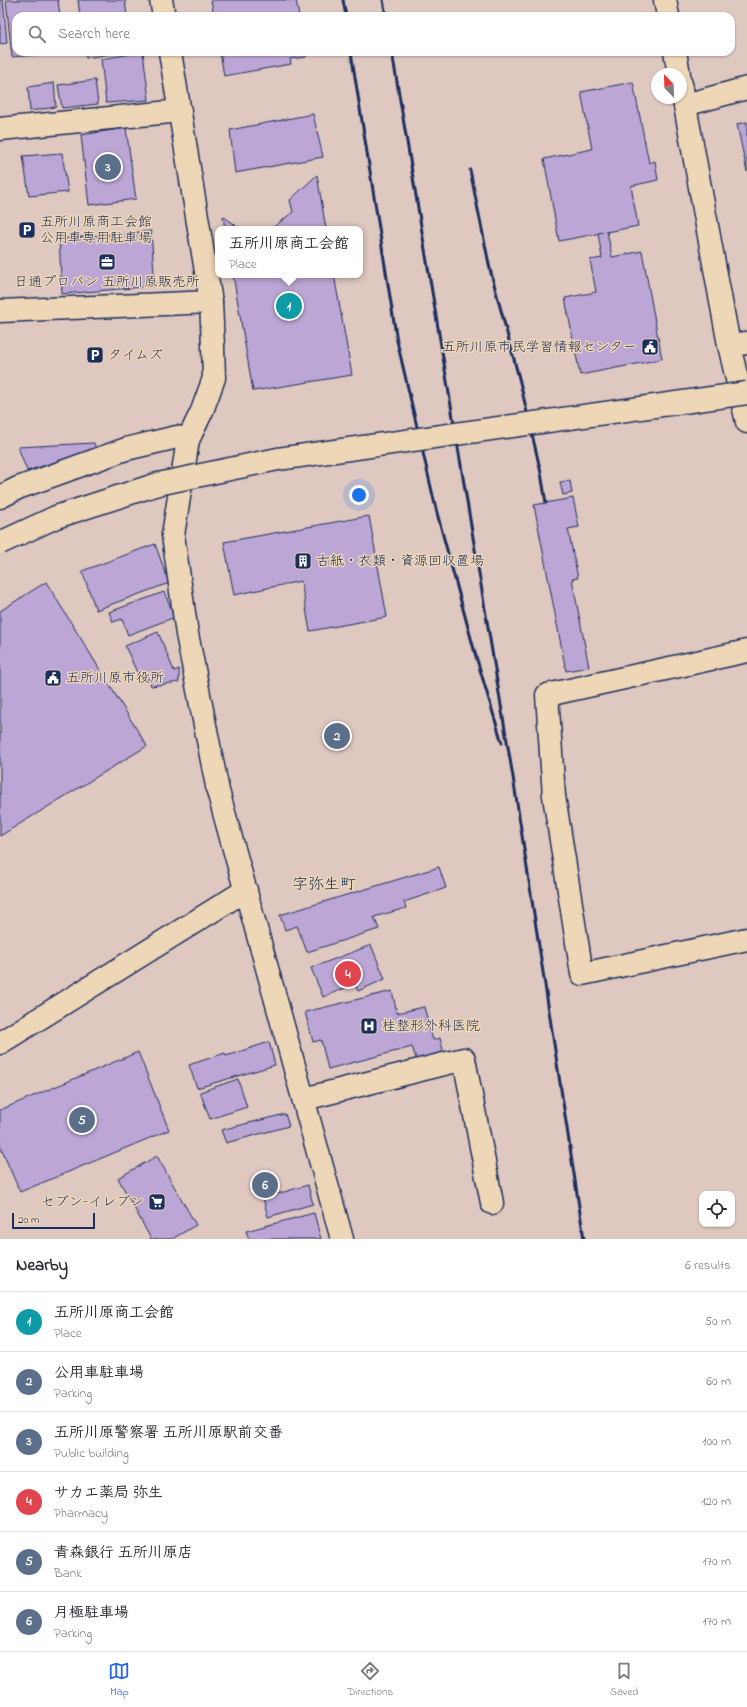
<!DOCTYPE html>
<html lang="en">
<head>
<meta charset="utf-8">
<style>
  body { margin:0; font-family:"Indie Flower","Klee One",sans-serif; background:#f2f2f3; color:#2b2b33 }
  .controls { position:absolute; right:12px; bottom:12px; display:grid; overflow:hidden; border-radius:8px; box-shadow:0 1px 3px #0004 }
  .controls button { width:36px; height:36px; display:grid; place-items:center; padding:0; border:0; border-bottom:1px solid #e1e1e2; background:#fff; color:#2b2b33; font:20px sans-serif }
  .compass { position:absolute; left:651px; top:68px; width:36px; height:36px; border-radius:50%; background:#fff; box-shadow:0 1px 3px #0004; rotate:337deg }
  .scale { position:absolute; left:12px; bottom:10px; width:83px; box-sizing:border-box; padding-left:4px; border:2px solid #1b2f5e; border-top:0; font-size:11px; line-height:14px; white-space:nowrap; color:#1b2f5e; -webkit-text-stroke:3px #eed7b7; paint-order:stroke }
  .you { position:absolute; left:359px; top:495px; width:14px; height:14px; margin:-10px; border:3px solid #fff; border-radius:50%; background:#1a73e8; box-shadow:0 0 0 6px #1a73e833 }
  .badge { display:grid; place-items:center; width:26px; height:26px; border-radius:50%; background:#2563eb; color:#fff; font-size:13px; font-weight:700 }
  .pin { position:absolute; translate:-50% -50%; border:2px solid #fff; box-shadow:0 1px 4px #0006 }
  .popup { position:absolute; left:215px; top:226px; width:148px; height:52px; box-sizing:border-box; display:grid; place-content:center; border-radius:8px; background:#fff; filter:drop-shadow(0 1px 3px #0005); font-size:13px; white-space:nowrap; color:#7c7c81 }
  .popup b { font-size:15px; color:#2b2b33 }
  .popup::after { content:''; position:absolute; left:50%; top:100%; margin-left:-8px; border:8px solid transparent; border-top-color:#fff }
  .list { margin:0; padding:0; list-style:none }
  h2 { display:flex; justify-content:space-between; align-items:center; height:52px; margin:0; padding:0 16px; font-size:17px }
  h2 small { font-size:13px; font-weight:400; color:#7c7c81 }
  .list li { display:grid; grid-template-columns:26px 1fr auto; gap:12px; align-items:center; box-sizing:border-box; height:60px; padding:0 16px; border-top:1px solid #e1e1e2 }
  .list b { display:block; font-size:15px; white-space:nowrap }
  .list p { margin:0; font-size:13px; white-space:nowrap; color:#7c7c81 }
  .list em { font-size:13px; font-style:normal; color:#7c7c81 }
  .icon { flex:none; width:22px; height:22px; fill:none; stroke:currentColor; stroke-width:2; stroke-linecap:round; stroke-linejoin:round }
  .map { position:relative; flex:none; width:747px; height:1239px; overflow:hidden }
  .search { position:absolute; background:#fff; box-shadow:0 1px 3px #0004; left:12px; right:12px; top:12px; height:44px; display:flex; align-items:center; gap:10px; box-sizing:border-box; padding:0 14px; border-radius:12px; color:#7c7c81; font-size:15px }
  .sheet { height:412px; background:#fff }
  nav { display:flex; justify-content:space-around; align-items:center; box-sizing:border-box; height:56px; border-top:1px solid #e1e1e2; background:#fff; font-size:11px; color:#7c7c81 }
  nav a { display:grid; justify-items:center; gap:2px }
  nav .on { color:#2563eb }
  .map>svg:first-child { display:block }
  .building { fill:#bca6d5; stroke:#1b2f5e }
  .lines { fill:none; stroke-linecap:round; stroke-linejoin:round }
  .minor-casing { stroke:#1b2f5e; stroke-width:25 }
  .minor { stroke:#eed7b7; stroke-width:22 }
  .rail { stroke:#1b2f5e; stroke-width:3 }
  .minor-bridge-casing { stroke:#1b2f5e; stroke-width:25; stroke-linecap:butt }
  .minor-bridge { stroke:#eed7b7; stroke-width:22 }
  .labels { text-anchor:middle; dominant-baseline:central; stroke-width:3; stroke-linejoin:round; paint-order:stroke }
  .poi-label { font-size:14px; fill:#1b2f5e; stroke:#eed7b7; text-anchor:start }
  .quarter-label { font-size:16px; fill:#1b2f5e; stroke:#eed7b7 }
</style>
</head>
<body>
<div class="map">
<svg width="747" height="1239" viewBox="0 0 747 1239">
  <rect width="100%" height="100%" fill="#dfc8c0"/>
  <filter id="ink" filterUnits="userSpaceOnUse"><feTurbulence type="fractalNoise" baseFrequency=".025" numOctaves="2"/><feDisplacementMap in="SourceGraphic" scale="8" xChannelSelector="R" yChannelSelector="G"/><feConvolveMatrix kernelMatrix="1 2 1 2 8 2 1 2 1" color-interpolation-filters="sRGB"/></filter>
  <g filter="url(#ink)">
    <g class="building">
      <polygon points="0,0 3,0 7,43 0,44"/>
      <polygon points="6,0 58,0 60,16 16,16 16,52 45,52 45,54 12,57"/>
      <polygon points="78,0 125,0 127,16 80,16"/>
      <polygon points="211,0 296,0 299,16 214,16"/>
      <polygon points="85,52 123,52 86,58"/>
      <polygon points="143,52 149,100 106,103 101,59"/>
      <polygon points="220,52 305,52 306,57 290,59 291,64 224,76"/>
      <polygon points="95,80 98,104 62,108 58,85"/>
      <polygon points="633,82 649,163 655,161 658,180 631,186 638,226 559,241 544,159 592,149 581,92"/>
      <polygon points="54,83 56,107 30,111 28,87"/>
      <polygon points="313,114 323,157 235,173 230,130"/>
      <polygon points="747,122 747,172 737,124"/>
      <polygon points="126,128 136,199 89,205 81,135"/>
      <polygon points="62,153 68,192 29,196 23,156"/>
      <polygon points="317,175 326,229 271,229 293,212 290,200"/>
      <polygon points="223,216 234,224 239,229 225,229"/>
      <polygon points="151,231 155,286 62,294 59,239"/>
      <polygon points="607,231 612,257 642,251 662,359 580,375 565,298 596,292 590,260 602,258 598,233"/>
      <polygon points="233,275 334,275 352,375 253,391"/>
      <polygon points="94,443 96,449 27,471 18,447"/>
      <polygon points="570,481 572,493 563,495 560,482"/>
      <polygon points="573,498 579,527 568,529 578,578 572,579 589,667 566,671 534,505"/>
      <polygon points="369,516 387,617 310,631 301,581 234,595 224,542"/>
      <polygon points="155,544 169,583 96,610 82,571"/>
      <polygon points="46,582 147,746 0,836 0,611"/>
      <polygon points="164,592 175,617 128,635 122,619 113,622 109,612"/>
      <polygon points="158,632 174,671 179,669 179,682 151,686 149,679 141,681 125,646"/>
      <polygon points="439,867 446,888 404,902 406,908 374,917 379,929 307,952 297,926 285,930 280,915"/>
      <polygon points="371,945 385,979 358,991 355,984 323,997 311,968"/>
      <polygon points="392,991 397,1013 424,1007 433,1040 440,1038 444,1054 417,1061 412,1047 328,1069 321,1040 313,1042 305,1012"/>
      <polygon points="269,1042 275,1065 197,1088 189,1065 225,1053 226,1056"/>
      <polygon points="138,1052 169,1130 20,1192 0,1146 0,1110"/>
      <polygon points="238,1079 247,1107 210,1119 200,1092"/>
      <polygon points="285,1114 289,1126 226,1143 221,1130"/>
      <polygon points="157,1156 196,1225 172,1239 151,1239 118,1178"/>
      <polygon points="308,1185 313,1204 268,1217 263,1198"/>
      <polygon points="314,1213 321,1239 249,1239 246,1231"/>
    </g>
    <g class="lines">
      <g class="minor-casing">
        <g id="minor">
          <polyline points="161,0 164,16"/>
          <polyline points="665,0 668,16"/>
          <polyline points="170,52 211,302 213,346 214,378 202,411 188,440 173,535 187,634 218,791 342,1239"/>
          <polyline points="675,52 679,74"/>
          <polyline points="681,84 729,345 747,422"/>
          <polyline points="685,105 747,88"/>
          <polyline points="0,129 180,111"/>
          <polyline points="0,311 211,302"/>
          <polyline points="729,345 747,343"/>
          <polyline points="0,497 18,488 126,449 177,437 188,440"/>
          <polyline points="747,651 547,695 554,796 582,974 747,939"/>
          <polyline points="0,1043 246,890"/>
          <polyline points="304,1099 464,1059 492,1203"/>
        </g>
      </g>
      <use href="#minor" class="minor"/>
      <g class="rail">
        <polyline points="343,0 346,16"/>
        <polyline points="383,0 386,16"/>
        <polyline points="351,52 397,341 437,513 475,653 502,743"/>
        <polyline points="392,52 513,777 584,1239"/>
        <polyline points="470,170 490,269 520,382 541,473 546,503"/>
      </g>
      <g class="minor-bridge-casing">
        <polyline id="minor-bridge" points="0,543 56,517 158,484 278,459 747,393"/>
      </g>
      <use href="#minor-bridge" class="minor-bridge"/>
    </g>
  </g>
  <defs>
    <g id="parking-square" transform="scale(0.9)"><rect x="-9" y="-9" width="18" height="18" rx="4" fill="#1b2f5e" stroke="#eed7b7"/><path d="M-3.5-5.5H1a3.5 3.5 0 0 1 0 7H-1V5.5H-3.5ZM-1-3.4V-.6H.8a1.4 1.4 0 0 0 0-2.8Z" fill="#fff"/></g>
    <g id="office-square" transform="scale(0.9)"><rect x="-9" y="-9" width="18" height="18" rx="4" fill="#1b2f5e" stroke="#eed7b7"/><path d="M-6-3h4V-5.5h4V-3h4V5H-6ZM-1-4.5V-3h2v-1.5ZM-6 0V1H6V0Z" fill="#fff"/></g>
    <g id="civic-square" transform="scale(0.9)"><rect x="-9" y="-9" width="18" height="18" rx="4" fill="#1b2f5e" stroke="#eed7b7"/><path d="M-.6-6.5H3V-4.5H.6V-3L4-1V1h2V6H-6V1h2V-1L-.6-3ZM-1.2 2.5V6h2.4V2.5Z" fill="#fff"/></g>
    <g id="building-square" transform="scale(0.9)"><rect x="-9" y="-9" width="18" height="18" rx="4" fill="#1b2f5e" stroke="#eed7b7"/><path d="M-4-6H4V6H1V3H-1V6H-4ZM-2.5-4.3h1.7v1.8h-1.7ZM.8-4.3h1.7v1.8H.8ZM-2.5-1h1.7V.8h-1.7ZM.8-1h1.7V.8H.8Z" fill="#fff"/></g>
    <g id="hospital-square" transform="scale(0.9)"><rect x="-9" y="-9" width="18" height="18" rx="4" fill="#1b2f5e" stroke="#eed7b7"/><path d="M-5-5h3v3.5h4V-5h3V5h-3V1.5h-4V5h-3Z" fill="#fff"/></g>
    <g id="supermarket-square" transform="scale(0.9)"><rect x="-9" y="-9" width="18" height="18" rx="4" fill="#1b2f5e" stroke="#eed7b7"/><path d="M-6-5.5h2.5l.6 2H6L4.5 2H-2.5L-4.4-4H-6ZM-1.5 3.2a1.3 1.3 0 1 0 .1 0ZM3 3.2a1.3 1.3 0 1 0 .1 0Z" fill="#fff"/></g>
  </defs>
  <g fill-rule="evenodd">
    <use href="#parking-square" x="27" y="230"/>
    <use href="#office-square" x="107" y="262"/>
    <use href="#civic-square" x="650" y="347"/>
    <use href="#parking-square" x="95" y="355"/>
    <use href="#building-square" x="303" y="561"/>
    <use href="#civic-square" x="53" y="678"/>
    <use href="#hospital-square" x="369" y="1026"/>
    <use href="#supermarket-square" x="157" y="1202"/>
  </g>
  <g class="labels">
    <g class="poi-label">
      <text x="40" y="222">五所川原商工会館<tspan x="40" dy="16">公用車専用駐車場</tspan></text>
      <text x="107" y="282" text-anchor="middle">日通プロパン 五所川原販売所</text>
      <text x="637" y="347" text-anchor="end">五所川原市民学習情報センター</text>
      <text x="108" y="355">タイムズ</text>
      <text x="316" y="561">古紙・衣類・資源回収置場</text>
      <text x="66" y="678">五所川原市役所</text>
      <text x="382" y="1026">桂整形外科医院</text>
      <text x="144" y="1202" text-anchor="end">セブン-イレブン</text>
    </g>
    <g class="quarter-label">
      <text x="324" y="885">字弥生町</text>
    </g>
  </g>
</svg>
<div class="controls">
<button><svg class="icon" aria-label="locate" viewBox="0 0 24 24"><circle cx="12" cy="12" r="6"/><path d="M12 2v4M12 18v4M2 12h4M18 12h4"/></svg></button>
</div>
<svg class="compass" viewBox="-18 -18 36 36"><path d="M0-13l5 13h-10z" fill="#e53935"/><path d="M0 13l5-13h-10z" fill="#7c7c81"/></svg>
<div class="scale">20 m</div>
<div class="you"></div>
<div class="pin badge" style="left:289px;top:306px;background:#0f9aa8">1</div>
<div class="popup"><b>五所川原商工会館</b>Place</div>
<div class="pin badge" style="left:337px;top:736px;background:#5c6f8a">2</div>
<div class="pin badge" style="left:108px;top:167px;background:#5c6f8a">3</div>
<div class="pin badge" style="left:348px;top:974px;background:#e0444e">4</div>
<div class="pin badge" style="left:82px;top:1120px;background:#5c6f8a">5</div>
<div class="pin badge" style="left:265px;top:1185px;background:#5c6f8a">6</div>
<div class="search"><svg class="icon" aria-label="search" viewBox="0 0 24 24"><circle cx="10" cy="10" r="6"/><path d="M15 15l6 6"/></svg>Search here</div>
</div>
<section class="sheet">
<h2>Nearby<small>6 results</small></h2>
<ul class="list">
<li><span class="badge" style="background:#0f9aa8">1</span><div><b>五所川原商工会館</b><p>Place</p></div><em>50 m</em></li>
<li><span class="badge" style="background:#5c6f8a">2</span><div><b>公用車駐車場</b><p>Parking</p></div><em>60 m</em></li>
<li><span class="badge" style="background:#5c6f8a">3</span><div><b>五所川原警察署 五所川原駅前交番</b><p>Public building</p></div><em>100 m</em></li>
<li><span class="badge" style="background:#e0444e">4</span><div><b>サカエ薬局 弥生</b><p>Pharmacy</p></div><em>120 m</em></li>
<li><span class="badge" style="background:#5c6f8a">5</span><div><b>青森銀行 五所川原店</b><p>Bank</p></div><em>170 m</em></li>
<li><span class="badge" style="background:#5c6f8a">6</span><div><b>月極駐車場</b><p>Parking</p></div><em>170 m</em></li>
</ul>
</section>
<nav>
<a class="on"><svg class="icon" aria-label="map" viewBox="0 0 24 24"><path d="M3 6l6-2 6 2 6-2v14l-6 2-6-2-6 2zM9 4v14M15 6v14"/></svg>Map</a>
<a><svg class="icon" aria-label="directions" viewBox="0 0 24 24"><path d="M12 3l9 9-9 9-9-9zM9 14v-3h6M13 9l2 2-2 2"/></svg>Directions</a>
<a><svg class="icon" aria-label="saved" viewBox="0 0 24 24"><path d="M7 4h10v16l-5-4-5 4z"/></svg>Saved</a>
</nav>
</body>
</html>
